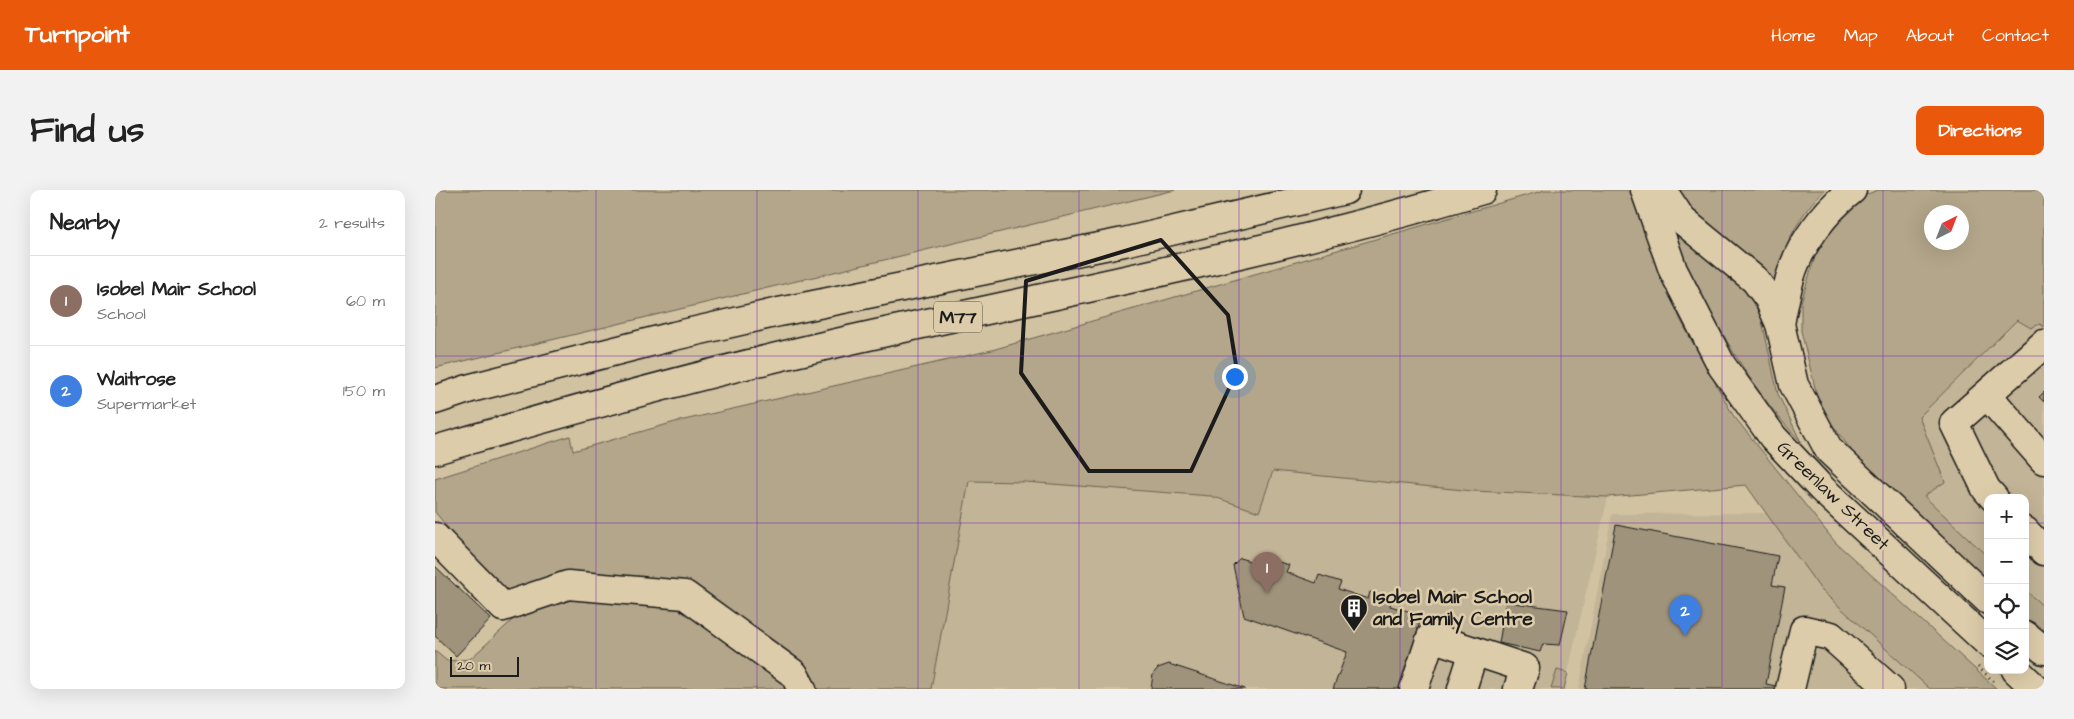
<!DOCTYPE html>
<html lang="en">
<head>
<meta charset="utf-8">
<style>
  body { margin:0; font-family:"Architects Daughter",sans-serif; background:#f2f2f2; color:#222 }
  .controls { position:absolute; right:15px; bottom:15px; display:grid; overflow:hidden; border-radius:10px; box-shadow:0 5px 20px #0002 }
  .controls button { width:45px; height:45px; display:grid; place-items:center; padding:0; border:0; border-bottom:1px solid #e0e0e0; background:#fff; color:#222; font:25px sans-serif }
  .compass { position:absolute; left:1489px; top:15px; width:45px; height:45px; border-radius:50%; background:#fff; box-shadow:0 5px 20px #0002; rotate:42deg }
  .scale { position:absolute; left:15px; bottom:12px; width:69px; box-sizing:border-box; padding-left:5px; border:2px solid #1c1c1c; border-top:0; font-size:14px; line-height:18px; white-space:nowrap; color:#1c1c1c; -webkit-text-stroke:4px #ddcca9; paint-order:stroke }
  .you { position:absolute; left:799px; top:186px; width:18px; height:18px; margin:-12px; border:4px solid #fff; border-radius:50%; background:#1a73e8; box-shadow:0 0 0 8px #1a73e833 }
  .badge { display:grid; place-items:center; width:32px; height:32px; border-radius:50%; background:#ea580c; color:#fff; font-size:16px; font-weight:700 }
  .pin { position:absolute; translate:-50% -41px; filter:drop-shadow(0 1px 2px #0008) }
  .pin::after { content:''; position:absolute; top:26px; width:18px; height:15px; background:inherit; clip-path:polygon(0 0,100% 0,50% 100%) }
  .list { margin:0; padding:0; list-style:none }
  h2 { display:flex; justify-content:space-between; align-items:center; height:65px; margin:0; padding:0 20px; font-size:21px }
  h2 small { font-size:16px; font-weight:400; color:#767676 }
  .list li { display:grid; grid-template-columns:32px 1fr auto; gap:15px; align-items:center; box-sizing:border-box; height:90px; padding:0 20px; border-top:1px solid #e0e0e0 }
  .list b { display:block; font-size:19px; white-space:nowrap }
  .list p { margin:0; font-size:16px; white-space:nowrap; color:#767676 }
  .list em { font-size:16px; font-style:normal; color:#767676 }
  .icon { flex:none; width:28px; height:28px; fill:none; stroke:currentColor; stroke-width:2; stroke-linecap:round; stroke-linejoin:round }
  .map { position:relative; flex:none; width:1609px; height:499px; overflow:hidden; border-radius:10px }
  header { display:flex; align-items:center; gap:30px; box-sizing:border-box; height:70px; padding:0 25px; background:#ea580c; color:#fff }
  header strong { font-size:24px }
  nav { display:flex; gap:28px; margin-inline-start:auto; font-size:18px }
  .intro { display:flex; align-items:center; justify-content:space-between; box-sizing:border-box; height:120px; padding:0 30px }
  h1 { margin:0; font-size:35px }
  .button { padding:12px 22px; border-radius:10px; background:#ea580c; color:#fff; font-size:18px; font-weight:700 }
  main { display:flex; gap:30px; padding:0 30px }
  aside { flex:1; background:#fff; border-radius:10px; box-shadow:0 5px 20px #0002 }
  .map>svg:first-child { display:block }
  .built { fill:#c2b496 }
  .green { fill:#b3a68a; stroke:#686153; fill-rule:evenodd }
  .building { fill:#9f937c; stroke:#1c1c1c }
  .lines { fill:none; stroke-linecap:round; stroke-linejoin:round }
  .minor-casing { stroke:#1c1c1c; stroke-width:31 }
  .major-casing { stroke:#1c1c1c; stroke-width:31 }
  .highway-casing { stroke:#1c1c1c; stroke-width:31 }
  .path { stroke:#1c1c1c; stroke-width:3; stroke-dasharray:1 4; stroke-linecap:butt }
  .minor { stroke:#ddcca9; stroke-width:28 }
  .major { stroke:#ddcca9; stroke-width:28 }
  .highway { stroke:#ddcca9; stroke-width:28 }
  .marked { fill:none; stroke:#1c1c1c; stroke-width:4; stroke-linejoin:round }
  .grid { fill:none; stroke:#7b2cbf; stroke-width:1; stroke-opacity:0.55 }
  .labels { text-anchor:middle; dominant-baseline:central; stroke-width:5; stroke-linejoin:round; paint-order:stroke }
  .shield { fill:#ddcca9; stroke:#565146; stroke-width:1 }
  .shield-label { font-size:18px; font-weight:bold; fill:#1c1c1c }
  .street-label { font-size:19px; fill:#1c1c1c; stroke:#ddcca9 }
  .poi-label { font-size:19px; font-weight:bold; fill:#1c1c1c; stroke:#ddcca9; text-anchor:start }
</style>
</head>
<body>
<header>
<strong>Turnpoint</strong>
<nav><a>Home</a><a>Map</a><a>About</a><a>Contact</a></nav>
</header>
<div class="intro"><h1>Find us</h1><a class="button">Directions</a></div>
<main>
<aside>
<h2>Nearby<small>2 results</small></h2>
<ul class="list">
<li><span class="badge" style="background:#8d6e63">1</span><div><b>Isobel Mair School</b><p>School</p></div><em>60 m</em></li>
<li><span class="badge" style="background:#3f7fe0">2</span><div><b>Waitrose</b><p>Supermarket</p></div><em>150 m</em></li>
</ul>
</aside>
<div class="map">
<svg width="1609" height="499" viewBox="0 0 1609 499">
  <rect width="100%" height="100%" fill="#d1c2a1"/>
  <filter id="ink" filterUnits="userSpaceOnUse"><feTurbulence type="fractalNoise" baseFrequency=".02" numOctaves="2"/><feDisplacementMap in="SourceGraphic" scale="10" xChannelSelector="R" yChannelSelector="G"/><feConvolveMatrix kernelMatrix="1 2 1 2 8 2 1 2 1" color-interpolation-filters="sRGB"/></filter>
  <g filter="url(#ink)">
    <g class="built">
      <polygon points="1583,130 1596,138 1605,134 1609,137 1609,417 1590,400 1590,308 1553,308 1553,367 1488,306 1484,227"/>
      <polygon points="838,281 1038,301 1173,307 1129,499 496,499 534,291 590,292 776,306 824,322"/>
      <polygon points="1337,323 1517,499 1144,499 1177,324"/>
    </g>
    <g class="green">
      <polygon points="0,0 740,0 0,178"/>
      <polygon points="1110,0 1199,0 1245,129 1298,225 1400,352 1562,499 1495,499 1386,400 1311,295 1173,307 1038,301 838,281 824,322 776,306 590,292 534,291 496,499 0,499 0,461 12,471 35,469 83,425 0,322 0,289 135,246 138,261 240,232 557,160"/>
      <path d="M 1235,0 L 1390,0 C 1366,20 1343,65 1341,96 L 1278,45 Z"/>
      <path d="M 1443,0 L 1609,0 L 1609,137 L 1605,134 L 1596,138 L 1582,130 L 1484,227 L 1510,292 L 1489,306 L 1553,367 L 1553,394 L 1452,299 L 1429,272 L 1422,268 L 1385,218 L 1366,141 L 1366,112 L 1380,67 L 1395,34 L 1422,8 ZM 1496,22 L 1526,22 L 1526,52 L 1496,52 Z"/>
      <path d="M 1243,38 L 1312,102 L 1325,122 L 1343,204 L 1366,252 C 1309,193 1274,120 1237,47 Z"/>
      <polygon points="1590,400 1609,417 1609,445 1590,429"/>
      <polygon points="1122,480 1133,483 1129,499 1116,499"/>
    </g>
    <g class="building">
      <polygon points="1609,202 1609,212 1604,207"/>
      <polygon points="1181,335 1343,366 1337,395 1350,397 1331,494 1346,497 1345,499 1150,499"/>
      <polygon points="805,368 830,376 833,369 854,375 851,382 881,393 884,385 906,392 903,399 933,409 935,402 957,408 955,416 987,425 977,459 987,462 975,499 898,499 912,462 809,426 798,375"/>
      <polygon points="0,376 56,429 21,466 0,446"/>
      <polygon points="1071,412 1133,420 1125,455 1108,454 1105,462 1064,453"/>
      <polygon points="734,474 810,499 716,499 718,484 723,478"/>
    </g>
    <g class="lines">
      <g class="minor-casing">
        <g id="minor">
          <polyline points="1553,206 1609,270"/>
          <polyline points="1559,308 1551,299 1519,233 1609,154"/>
          <polyline points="1590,341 1609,361"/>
          <polyline points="0,347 68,417 133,395 250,405 359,484 367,499"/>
          <polyline points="979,499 996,447 1090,478 1083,499"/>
          <polyline points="1027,499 1039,461"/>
          <polyline points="1355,499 1369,440 1396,446 1455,499"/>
        </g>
      </g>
      <g class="major-casing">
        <g id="major">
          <polyline points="1210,0 1238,80 1287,176 1338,247 1387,299 1553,453"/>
          <polyline points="1227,0 1247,30 1320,90 1334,109 1345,134 1359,195 1394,260 1553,410"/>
          <polyline points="1590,445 1609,460"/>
          <polyline points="1581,480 1601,499"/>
        </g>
      </g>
      <g class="highway-casing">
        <g id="highway">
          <path d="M 1345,134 C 1348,118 1351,103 1355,88 C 1364,55 1390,21 1417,0"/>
          <polyline points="0,210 36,198 239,146 344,122 689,52 910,0"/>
          <path d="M 0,260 C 149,216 299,175 451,142 C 650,98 851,59 1047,0"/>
        </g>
      </g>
      <polyline class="path" points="1543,477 1558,491"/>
      <use href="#minor" class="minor"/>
      <use href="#major" class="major"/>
      <use href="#highway" class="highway"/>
    </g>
  </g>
  <path class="marked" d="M 726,50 L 793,125 L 802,181 L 756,281 L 654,281 L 586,183 L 591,91 Z"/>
  <path class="grid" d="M 161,0 L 161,499M 322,0 L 322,499M 483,0 L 483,499M 644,0 L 644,499M 804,0 L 804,499M 965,0 L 965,499M 1126,0 L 1126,499M 1287,0 L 1287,499M 1448,0 L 1448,499M 0,166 L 1609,166M 0,333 L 1553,333M 1590,333 L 1609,333"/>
  <defs>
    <g id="building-pin" transform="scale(1.4375)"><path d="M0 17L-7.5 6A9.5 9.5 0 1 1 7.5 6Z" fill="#1c1c1c" stroke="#ddcca9"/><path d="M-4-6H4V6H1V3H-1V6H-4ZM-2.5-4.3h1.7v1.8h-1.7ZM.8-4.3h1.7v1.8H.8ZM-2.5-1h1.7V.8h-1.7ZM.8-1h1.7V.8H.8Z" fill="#fff"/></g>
  </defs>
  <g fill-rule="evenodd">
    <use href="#building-pin" x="919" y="418"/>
  </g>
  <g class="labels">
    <rect class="shield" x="499" y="111.5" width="48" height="31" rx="4"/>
    <g class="shield-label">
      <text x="523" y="127">M77</text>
    </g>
    <g class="street-label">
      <text transform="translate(1398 306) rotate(44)">Greenlaw Street</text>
    </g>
    <g class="poi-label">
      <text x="938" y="407">Isobel Mair School<tspan x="938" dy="22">and Family Centre</tspan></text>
    </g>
  </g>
</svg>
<div class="controls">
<button>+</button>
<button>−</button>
<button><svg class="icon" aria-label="locate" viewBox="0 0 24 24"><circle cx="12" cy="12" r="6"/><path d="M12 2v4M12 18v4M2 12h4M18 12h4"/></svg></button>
<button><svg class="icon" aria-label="layers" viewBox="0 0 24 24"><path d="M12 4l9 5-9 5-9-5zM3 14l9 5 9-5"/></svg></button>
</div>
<svg class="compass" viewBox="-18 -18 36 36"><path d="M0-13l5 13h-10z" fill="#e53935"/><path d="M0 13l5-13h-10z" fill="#767676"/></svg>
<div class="scale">20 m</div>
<div class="you"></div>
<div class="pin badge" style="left:832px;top:403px;background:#8d6e63">1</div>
<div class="pin badge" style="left:1250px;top:446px;background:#3f7fe0">2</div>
</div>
</main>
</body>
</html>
